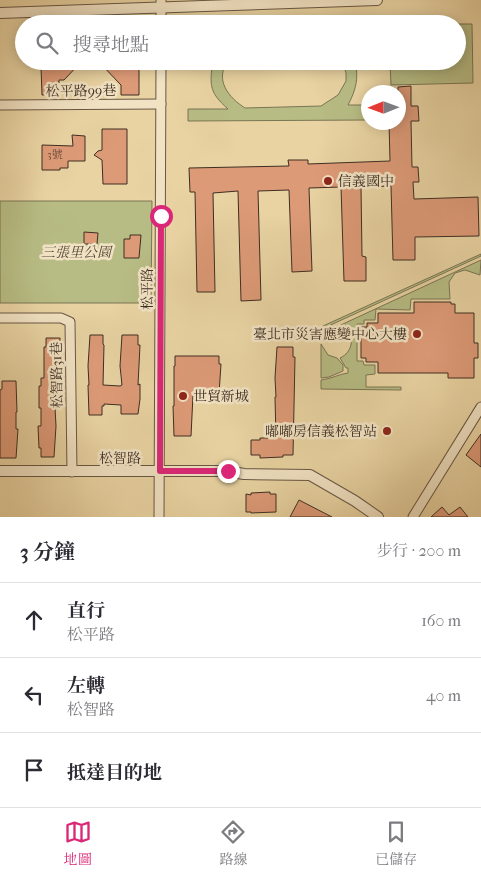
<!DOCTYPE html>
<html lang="zh-TW">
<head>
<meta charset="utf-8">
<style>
  body { margin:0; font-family:"IM FELL French Canon","Noto Serif TC",serif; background:#f7f7f7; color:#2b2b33 }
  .compass { position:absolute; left:361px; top:85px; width:45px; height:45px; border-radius:50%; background:#fff; box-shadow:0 2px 12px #0003; rotate:269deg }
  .stop { position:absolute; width:15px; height:15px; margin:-11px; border:4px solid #db2777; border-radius:50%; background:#fff }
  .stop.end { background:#db2777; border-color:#fff; box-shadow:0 1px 5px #0008 }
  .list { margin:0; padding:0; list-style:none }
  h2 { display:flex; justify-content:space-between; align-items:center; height:65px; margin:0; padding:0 20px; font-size:21px }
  h2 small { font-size:16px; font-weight:400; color:#7c7c81 }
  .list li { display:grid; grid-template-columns:32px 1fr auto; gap:15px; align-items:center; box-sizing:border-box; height:75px; padding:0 20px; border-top:1px solid #e1e1e2 }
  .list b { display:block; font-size:19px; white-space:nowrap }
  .list p { margin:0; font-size:16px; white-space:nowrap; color:#7c7c81 }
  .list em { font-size:16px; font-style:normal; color:#7c7c81 }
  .icon { flex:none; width:28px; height:28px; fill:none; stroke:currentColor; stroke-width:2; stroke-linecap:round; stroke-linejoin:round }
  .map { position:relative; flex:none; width:481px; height:517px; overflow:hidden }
  .search { position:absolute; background:#fff; box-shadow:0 2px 12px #0003; left:15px; right:15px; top:15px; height:55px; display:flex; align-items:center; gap:12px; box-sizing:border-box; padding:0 18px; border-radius:28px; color:#7c7c81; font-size:19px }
  .sheet { height:290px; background:#fff }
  nav { display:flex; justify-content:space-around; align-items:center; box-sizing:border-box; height:70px; border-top:1px solid #e1e1e2; background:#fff; font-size:14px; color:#7c7c81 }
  nav a { display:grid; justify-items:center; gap:2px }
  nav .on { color:#db2777 }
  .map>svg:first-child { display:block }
  .green { fill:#b7bc84; stroke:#7a7554 }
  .building { fill:#dd9a77; stroke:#3e2e23 }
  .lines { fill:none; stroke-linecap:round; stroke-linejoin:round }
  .minor-casing { stroke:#695743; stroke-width:11 }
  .tertiary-casing { stroke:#695743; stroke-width:12 }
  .minor { stroke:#f1e2c3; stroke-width:9 }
  .tertiary { stroke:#f1e2c3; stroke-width:10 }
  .route { stroke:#db2777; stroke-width:6 }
  .poi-dot { fill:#8f2418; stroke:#f1e2c3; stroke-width:2 }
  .labels { text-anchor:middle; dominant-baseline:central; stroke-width:5; stroke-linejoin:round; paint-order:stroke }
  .number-label { font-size:11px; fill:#664938 }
  .street-label { font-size:14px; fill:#3e2e23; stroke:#f1e2c3 }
  .poi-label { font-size:14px; fill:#3e2e23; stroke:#f1e2c3; text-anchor:start }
  .park-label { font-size:14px; font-style:italic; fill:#564a36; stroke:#f1e2c3 }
</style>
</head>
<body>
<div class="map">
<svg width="481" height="517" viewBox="0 0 481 517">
  <rect width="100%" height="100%" fill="#e9d3a2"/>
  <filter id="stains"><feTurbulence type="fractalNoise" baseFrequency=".004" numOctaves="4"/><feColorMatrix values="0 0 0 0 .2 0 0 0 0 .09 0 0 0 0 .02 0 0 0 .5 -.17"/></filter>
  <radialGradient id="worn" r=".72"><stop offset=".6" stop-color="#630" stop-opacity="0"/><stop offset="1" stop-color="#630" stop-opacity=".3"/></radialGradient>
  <g class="green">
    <polygon points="457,24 472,24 473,83 391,85 390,61 457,61"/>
    <path d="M 213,61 L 228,61 C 214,80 229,98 245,108 L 321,106 L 338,95 L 346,81 L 346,73 L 342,61 L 355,61 C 359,78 356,90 348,105 L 368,105 L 368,120 L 188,121 L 188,109 L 228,109 C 210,93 209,86 213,61 Z"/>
    <polygon points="0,201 152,201 151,303 0,303"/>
    <polygon points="481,254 481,256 324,328 323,326"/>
    <path d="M 481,260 L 480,275 L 465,270 L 455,273 L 449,282 L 450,299 L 411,299 L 410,310 L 376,309 L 375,320 L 364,320 L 364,324 L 357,324 L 357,361 L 363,361 L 364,365 L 375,365 L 375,374 L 366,375 L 366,387 L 401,387 L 401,390 L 321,389 L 321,380 C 331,379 339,374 348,373 L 348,368 L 346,368 L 340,358 C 352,353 357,335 342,330 C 338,328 333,329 330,330 Z"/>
    <polygon points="321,344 328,355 337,358 343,365 343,371 329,377 321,378"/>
  </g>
  <g class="building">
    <polygon points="59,61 82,61 64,80 59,80 59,94 42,95 41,67 55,66"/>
    <polygon points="98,61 123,61 128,66 139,66 139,95 121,95 121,85"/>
    <polygon points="411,86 411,106 418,106 419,121 411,121 412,167 418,167 419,182 413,182 414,199 478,197 479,236 415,237 415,260 393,260 391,186 361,187 362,256 366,257 366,281 344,281 341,187 309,188 312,271 292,272 289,190 258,191 261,300 241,301 238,191 213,193 215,292 197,292 195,192 190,192 189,168 289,166 288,160 308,160 308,164 390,161 389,122 398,122 398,87"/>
    <polygon points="102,129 127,129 127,184 103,184 102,160 94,155 98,151 102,150"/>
    <polygon points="72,135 85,136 85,161 68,161 68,168 60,168 60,170 42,170 42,145 73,146"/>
    <polygon points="84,232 98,233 97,244 84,244"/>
    <polygon points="130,235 141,235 139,258 124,258 124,239 130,239"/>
    <polygon points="414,302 451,302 451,304 455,304 455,313 474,313 474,343 478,343 478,358 474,358 474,378 448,378 448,373 378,373 378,362 366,362 366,358 361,358 361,327 367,327 367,323 378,323 378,313 414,313"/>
    <polygon points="90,335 103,335 103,344 104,345 103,385 120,386 122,385 120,366 122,335 138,335 138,345 140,345 138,385 140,384 140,399 138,414 121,414 121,405 104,404 104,406 102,406 102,415 89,415 88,385 89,385 88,366"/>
    <polygon points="46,338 60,338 60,347 61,347 62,369 60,369 60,377 57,377 57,408 55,408 56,426 54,457 41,457 41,448 39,448 38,426 41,426 41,408 39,408 39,386 41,386 41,378 44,378 44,347 46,347"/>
    <polygon points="277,347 293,347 293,357 295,357 293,455 283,455 283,457 260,458 260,455 251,455 251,440 260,440 260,438 276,438 275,397 276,397 275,378"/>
    <polygon points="175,356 219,356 219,364 221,364 219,394 193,395 191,436 174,436 173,406 174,406 174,366 175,366"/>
    <polygon points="2,381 16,381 17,412 16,412 16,429 18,429 16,458 0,458 0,390 2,389"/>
    <polygon points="481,434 481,467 466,455"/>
    <polygon points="270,492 270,494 276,494 276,512 251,513 251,512 246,512 246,494 251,495 251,493"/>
    <polygon points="299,500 332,517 290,517"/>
    <polygon points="442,507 449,515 460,507 468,517 431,517"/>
  </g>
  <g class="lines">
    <g class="minor-casing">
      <g id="minor">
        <polyline points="161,24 161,0"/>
        <polyline points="0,105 161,104"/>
        <polyline points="0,318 61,318 70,322 72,472"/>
        <polyline points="159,517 161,61"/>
        <polyline points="413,517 481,407"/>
      </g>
    </g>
    <g class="tertiary-casing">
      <g id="tertiary">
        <polyline points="0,13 377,0"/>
        <polyline points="0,471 227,471 244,474 310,475 355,501 378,517"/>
      </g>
    </g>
    <use href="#minor" class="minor"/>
    <use href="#tertiary" class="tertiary"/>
  </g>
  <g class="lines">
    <polyline class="route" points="161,216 160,471 228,471"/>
  </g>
  <g class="poi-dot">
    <circle cx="328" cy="181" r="5"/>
    <circle cx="417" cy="334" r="5"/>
    <circle cx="183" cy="396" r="5"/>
    <circle cx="387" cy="431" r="5"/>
  </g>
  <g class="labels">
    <g class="number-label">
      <text x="55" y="154">3號</text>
    </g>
    <g class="street-label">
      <text transform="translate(81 91) rotate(-1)">松平路99巷</text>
      <text transform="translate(147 289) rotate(-90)">松平路</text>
      <text transform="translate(57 375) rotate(-91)">松智路31巷</text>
      <text x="120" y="458">松智路</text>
    </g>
    <g class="poi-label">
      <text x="338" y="181">信義國中</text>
      <text x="407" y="334" text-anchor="end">臺北市災害應變中心大樓</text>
      <text x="193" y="396">世貿新城</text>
      <text x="377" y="431" text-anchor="end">嘟嘟房信義松智站</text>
    </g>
    <g class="park-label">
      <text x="76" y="252">三張里公園</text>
    </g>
  </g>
  <rect width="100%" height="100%" filter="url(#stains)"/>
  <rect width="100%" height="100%" fill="url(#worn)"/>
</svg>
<svg class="compass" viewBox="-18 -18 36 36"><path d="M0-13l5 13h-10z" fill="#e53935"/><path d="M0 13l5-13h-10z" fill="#7c7c81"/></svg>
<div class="stop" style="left:161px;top:216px"></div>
<div class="stop end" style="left:228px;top:471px"></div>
<div class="search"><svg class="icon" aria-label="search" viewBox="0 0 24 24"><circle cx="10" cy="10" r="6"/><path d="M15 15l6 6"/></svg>搜尋地點</div>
</div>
<section class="sheet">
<h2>3 分鐘<small>步行 · 200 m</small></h2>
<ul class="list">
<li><svg class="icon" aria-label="ahead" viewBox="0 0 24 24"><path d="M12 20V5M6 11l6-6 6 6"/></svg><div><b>直行</b><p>松平路</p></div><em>160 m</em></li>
<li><svg class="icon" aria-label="left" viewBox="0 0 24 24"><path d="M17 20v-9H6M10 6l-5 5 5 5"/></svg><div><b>左轉</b><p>松智路</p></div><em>40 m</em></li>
<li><svg class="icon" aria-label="arrive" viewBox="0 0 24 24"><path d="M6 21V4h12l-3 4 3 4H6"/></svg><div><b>抵達目的地</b></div></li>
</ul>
</section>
<nav>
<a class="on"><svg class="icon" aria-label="map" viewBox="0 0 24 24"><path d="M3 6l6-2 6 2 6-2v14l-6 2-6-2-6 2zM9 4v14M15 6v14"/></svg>地圖</a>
<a><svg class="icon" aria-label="directions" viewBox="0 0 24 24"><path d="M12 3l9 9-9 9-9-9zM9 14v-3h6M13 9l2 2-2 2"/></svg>路線</a>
<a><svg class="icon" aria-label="saved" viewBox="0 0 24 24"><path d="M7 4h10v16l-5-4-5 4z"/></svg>已儲存</a>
</nav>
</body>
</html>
